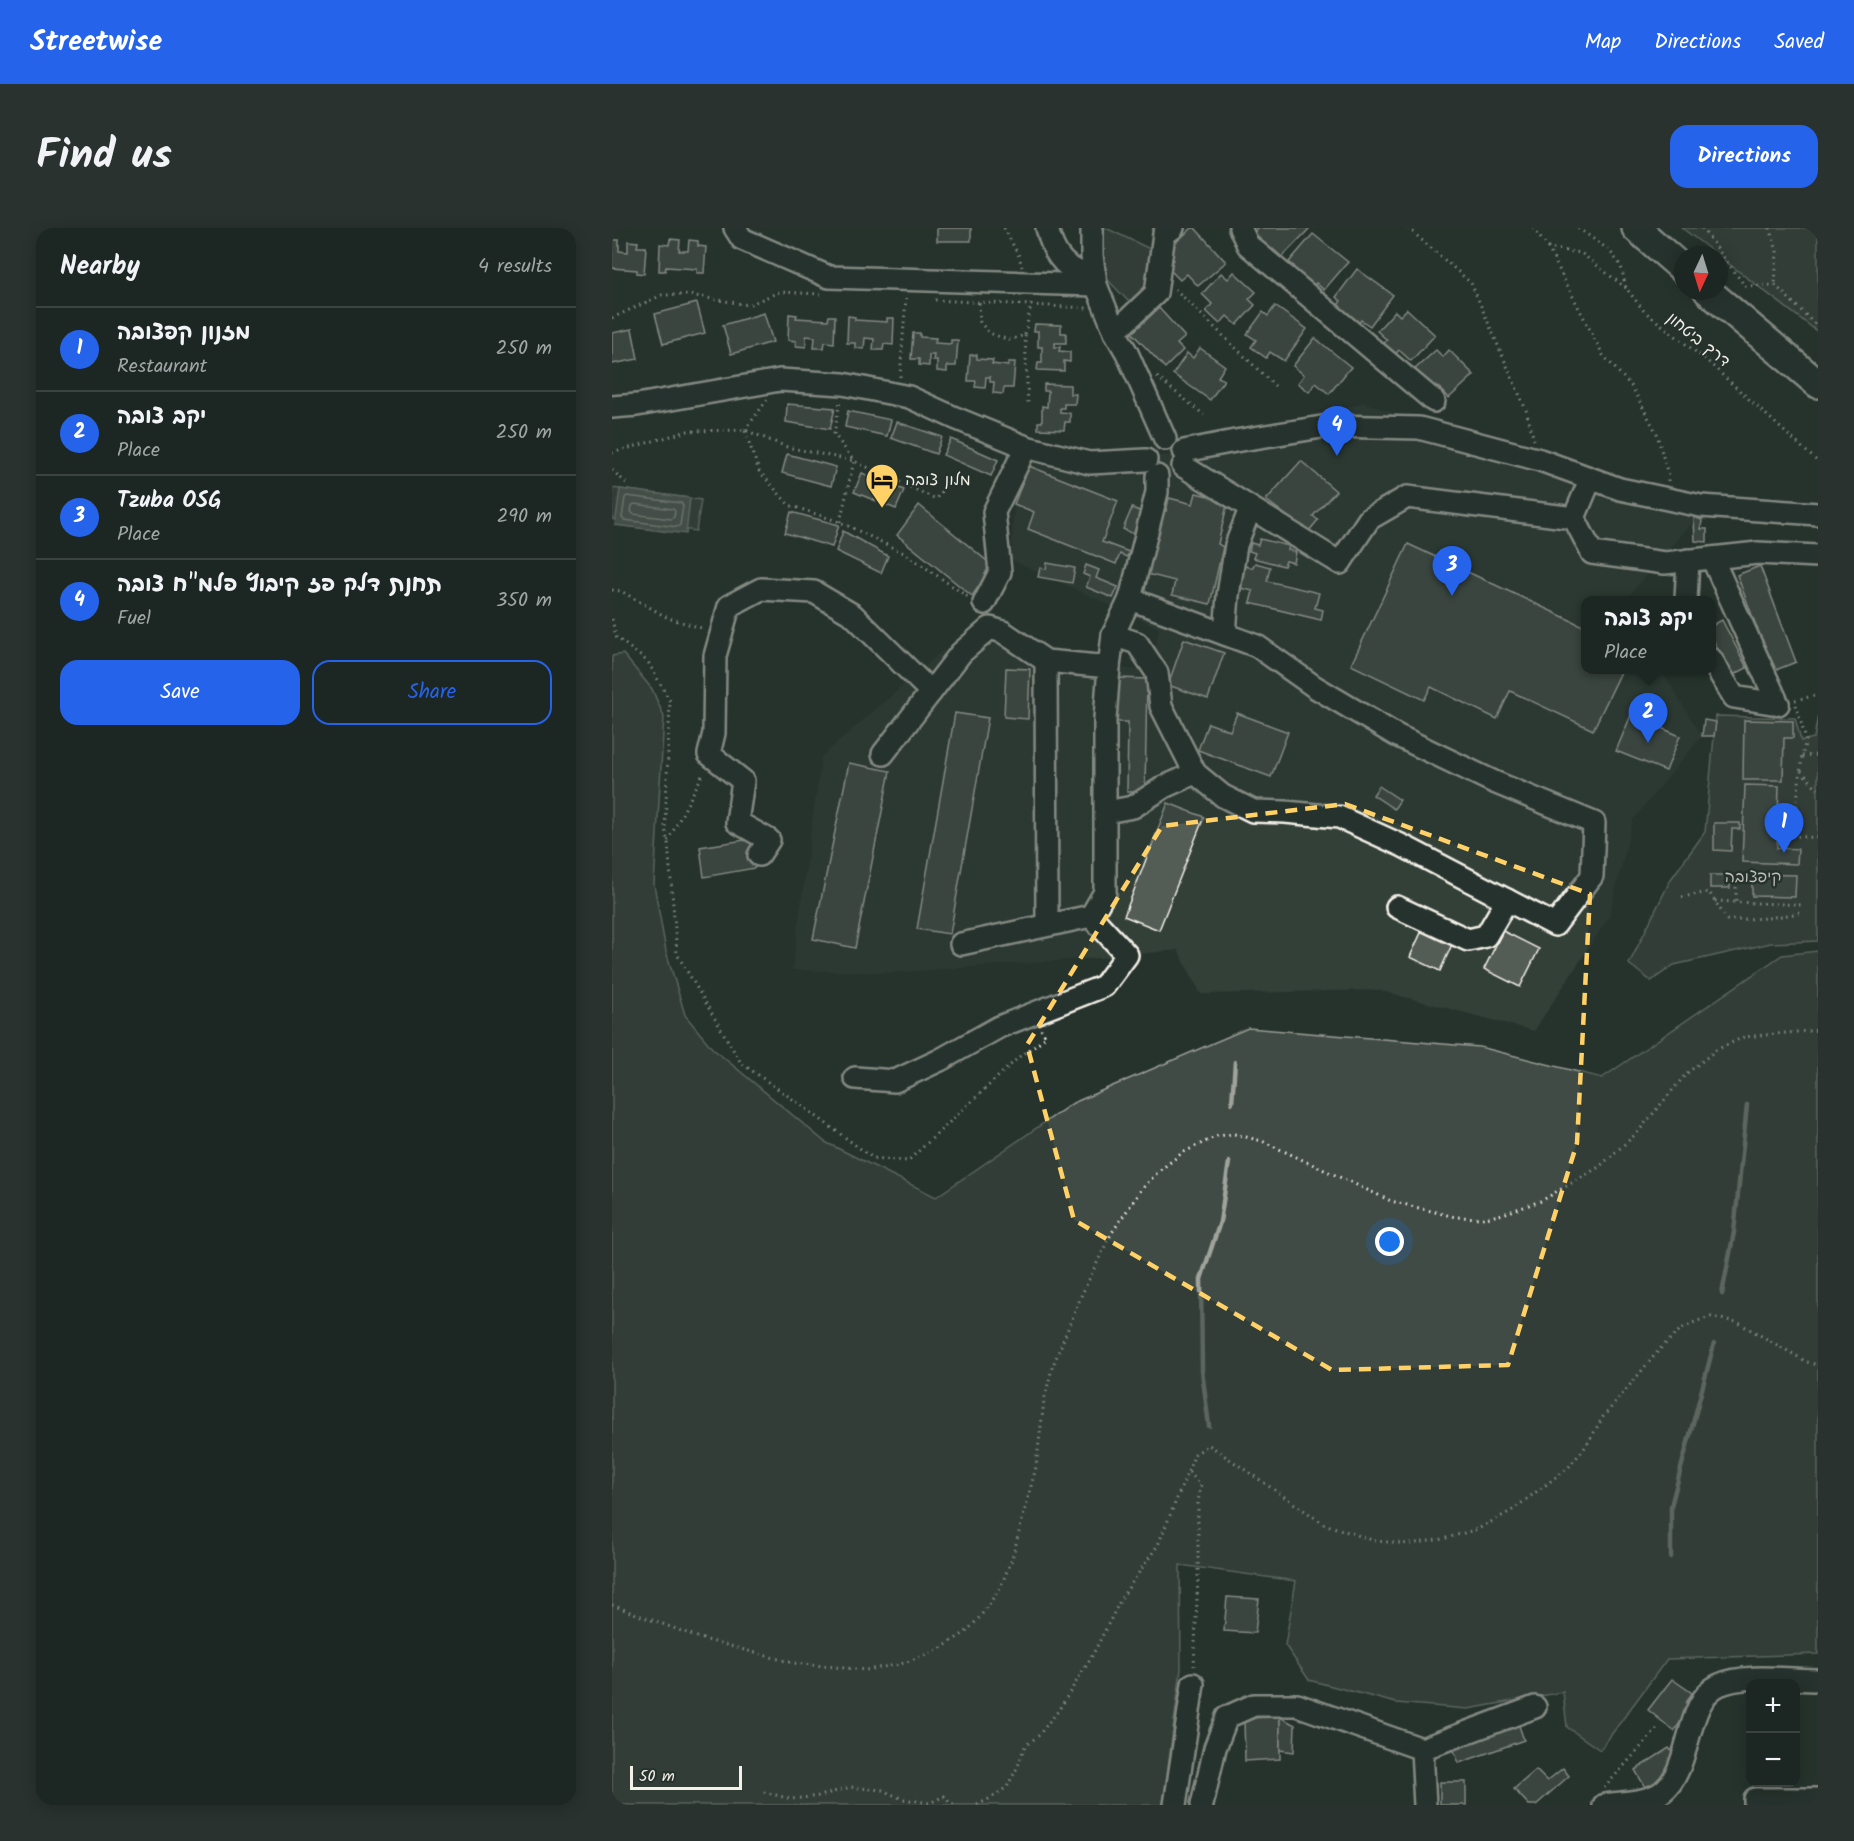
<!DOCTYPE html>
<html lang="en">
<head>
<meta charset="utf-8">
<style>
  body { margin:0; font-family:Kalam,"Playpen Sans Hebrew",sans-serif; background:#29322f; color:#f1f3f6 }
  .controls { position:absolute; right:18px; bottom:18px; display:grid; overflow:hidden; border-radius:12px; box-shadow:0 3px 15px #0003 }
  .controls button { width:54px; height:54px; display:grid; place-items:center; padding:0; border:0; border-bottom:2px solid #3a4340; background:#1c2622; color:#f1f3f6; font:30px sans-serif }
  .compass { position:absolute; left:1062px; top:18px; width:54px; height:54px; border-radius:50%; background:#1c2622; box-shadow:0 3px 15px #0003; rotate:184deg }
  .scale { position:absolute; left:18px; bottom:15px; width:112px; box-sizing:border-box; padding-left:6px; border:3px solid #f4f1e8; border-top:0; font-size:16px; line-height:21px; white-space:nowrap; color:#f4f1e8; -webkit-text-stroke:4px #26332d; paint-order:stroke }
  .you { position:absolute; left:778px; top:1014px; width:21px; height:21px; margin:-15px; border:4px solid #fff; border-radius:50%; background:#1a73e8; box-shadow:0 0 0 9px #1a73e833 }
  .badge { display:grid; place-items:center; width:39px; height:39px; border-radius:50%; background:#2563eb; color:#fff; font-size:20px; font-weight:700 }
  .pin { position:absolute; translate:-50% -50px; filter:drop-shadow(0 2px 3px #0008) }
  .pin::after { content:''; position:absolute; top:32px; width:21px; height:18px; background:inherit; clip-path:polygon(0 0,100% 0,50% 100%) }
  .popup { position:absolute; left:969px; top:368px; width:135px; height:78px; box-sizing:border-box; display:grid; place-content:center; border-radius:12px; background:#1c2622; filter:drop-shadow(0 2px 4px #0005); font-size:20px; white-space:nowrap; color:#a0a5a5 }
  .popup b { font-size:22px; color:#f1f3f6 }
  .popup::after { content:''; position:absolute; left:50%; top:100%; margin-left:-12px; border:12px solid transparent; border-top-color:#1c2622 }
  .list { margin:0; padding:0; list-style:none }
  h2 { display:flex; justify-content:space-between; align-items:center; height:78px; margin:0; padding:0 24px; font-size:26px }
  h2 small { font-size:20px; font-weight:400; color:#a0a5a5 }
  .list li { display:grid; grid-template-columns:39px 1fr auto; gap:18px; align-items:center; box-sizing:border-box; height:84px; padding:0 24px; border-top:2px solid #3a4340 }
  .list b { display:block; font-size:22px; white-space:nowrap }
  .list p { margin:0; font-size:20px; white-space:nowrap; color:#a0a5a5 }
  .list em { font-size:20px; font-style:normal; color:#a0a5a5 }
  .actions { display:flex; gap:12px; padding:18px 24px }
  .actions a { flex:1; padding:14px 0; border:2px solid #2563eb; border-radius:18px; text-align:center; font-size:21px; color:#2563eb }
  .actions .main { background:#2563eb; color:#fff }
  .map { position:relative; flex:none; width:1206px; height:1577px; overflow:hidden; border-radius:18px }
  header { display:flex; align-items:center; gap:36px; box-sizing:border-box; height:84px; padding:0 30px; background:#2563eb; color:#fff }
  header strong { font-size:28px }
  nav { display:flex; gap:33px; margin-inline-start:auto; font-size:21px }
  .intro { display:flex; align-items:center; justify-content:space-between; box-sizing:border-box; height:144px; padding:0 36px }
  h1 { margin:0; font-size:42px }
  .button { padding:15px 27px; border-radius:18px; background:#2563eb; color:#fff; font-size:21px; font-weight:700 }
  main { display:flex; gap:36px; padding:0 36px }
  aside { flex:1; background:#1c2622; border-radius:18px; box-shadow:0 3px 15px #0003 }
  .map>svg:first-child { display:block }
  .built { fill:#333f39 }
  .green { fill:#414b45; stroke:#9a9e96; stroke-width:1.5 }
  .water { fill:#676f68; stroke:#9fa39b; stroke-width:1.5 }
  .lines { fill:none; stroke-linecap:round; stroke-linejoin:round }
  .shore { stroke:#bcbdb5; stroke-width:1.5 }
  .stream { stroke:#9fa39b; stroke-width:4.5 }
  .building { fill:#525c55; stroke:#f4f1e8; stroke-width:1.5 }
  .minor-casing { stroke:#f4f1e8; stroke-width:26 }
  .major-casing { stroke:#f4f1e8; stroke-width:32 }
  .path { stroke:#f4f1e8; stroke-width:3; stroke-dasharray:1.5 4.5; stroke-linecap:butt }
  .minor { stroke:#26332d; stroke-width:21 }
  .major { stroke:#26332d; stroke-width:27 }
  .marked { fill:none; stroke:#ffd166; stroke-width:4.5; stroke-dasharray:12 8; stroke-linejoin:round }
  .labels { text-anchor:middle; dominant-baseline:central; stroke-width:5; stroke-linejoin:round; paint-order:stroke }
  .street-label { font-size:16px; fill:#f4f1e8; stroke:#26332d }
  .poi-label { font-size:16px; fill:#f4f1e8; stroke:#26332d; text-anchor:start }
  .park-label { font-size:16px; fill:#bebfb7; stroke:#26332d }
</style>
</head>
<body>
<header>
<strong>Streetwise</strong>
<nav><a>Map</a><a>Directions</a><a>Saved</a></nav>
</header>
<div class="intro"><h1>Find us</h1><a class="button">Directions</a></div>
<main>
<aside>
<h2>Nearby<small>4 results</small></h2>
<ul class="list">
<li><span class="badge">1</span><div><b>מזנון קפצובה</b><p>Restaurant</p></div><em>250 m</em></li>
<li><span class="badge">2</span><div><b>יקב צובה</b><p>Place</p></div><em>250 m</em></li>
<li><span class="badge">3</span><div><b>Tzuba OSG</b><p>Place</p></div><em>290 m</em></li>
<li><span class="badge">4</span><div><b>תחנת דלק פז קיבוץ פלמ&quot;ח צובה</b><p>Fuel</p></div><em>350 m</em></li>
</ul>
<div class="actions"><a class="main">Save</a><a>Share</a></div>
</aside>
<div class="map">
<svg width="1206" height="1577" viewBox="0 0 1206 1577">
  <rect width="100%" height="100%" fill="#26332d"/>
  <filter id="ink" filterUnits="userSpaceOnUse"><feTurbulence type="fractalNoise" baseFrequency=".0167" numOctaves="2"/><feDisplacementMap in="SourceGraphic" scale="12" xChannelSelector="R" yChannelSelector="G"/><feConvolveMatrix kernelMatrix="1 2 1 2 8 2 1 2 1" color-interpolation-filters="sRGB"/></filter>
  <g filter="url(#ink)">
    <polygon class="built" points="752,174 1002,271 1089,285 1013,372 973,372 973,442 1049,442 1090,508 1021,592 997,689 922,803 766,762 589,766 566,722 487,730 277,745 180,742 209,529 330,423 349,425 385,408 434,433 539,443 547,400 399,332 402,276 417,238 425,226 478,233 562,227 660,205"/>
    <g class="green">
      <polygon points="488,0 494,0 540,22 537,56 531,70 516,73 493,49"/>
      <polygon points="1070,0 1206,0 1206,104"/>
      <polygon points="0,260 89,272 84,303 0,291"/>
      <polygon points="11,426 40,461 52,489 42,656 54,723 73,787 100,820 213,914 324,969 461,875 636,800 868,819 990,850 1170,727 1206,723 1206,1426 1055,1431 988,1522 955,1499 951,1464 856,1481 784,1475 697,1452 673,1417 684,1353 568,1337 569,1441 551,1577 0,1577 0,428"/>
      <polygon points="1206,487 1206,713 1159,715 1062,737 1039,753 1017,736 1059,651 1093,604 1104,488 1183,490 1189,513 1202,510"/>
    </g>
    <polygon class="water" points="8,261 78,270 74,306 3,297"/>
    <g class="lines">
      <g class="shore">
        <polygon points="15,268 69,275 71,278 68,297 65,299 12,292 10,290 13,270"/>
        <polygon points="22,276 61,281 63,283 62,289 59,291 21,286 19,283 20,278"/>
      </g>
      <g class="stream">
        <polyline points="620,875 623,834"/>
        <polyline points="1110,1066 1122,1004 1135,877"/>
        <polyline points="597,1198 590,1143 589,1051 608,994 617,934"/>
        <polyline points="1059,1329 1059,1278 1102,1116"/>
      </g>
    </g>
    <g class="building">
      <rect x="325" y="0" width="34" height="13"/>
      <polygon points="580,0 583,0 614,34 586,58 575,46 568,52 555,39 562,32 554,23"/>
      <polygon points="644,0 696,0 697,1 670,29 661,21 655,28 637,10 645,1"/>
      <polygon points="701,6 736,34 712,62 704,55 698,64 677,47 683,39 677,34"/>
      <polygon points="58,11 68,12 67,23 76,23 77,12 86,13 86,18 94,19 92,45 85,45 85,41 54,39 53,43 47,43 48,16 57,17"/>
      <polygon points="0,12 7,12 7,23 16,24 16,13 26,14 25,19 34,19 32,46 25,45 25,42 0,40"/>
      <polygon points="745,41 781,67 758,98 749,92 744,99 722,83 729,73 724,69"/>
      <polygon points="622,44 644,64 637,71 643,77 625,97 615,88 608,96 594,83 600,76 590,66 609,45 616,51"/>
      <polygon points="85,75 93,105 51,116 43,86"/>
      <polygon points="663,78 695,101 672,133 658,124 654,130 639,119 644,112 635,106 651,84 656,88"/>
      <polygon points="547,80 573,109 565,116 571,122 553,140 520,105"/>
      <polygon points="795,81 823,107 799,133 787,122 780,130 768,119 775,112 765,103 783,83 788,88"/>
      <polygon points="152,85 161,114 119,126 111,97"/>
      <polygon points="177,86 185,87 184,90 216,92 217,88 223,88 222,115 213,114 212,120 202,120 203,109 194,108 194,119 184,118 184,113 176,112"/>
      <polygon points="236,88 243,89 243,92 275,94 275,90 282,90 281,117 272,116 271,122 261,122 262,111 253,110 252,121 243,120 243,115 235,115"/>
      <polygon points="423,96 449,97 449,105 454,105 454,115 443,115 443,119 448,119 447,123 458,124 458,134 452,133 452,143 425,142 426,135 430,135 430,119 426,119 426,103 422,103"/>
      <polygon points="20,101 26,131 0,136 0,105"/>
      <polygon points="301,105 308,105 308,109 324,110 323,115 339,116 339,112 346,112 344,138 335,138 335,144 325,143 325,132 321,132 322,127 317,127 317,138 307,137 307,131 299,131"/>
      <polygon points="703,110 739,139 717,166 704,155 697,164 686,155 692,147 681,138"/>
      <polygon points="588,120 613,138 606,149 612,152 598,172 561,146 575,125 581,130"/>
      <polygon points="824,122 831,129 837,122 862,147 837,170 827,159 818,167 813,152 803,141"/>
      <polygon points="358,127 365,127 365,131 381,132 380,136 396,138 396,134 403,134 401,160 392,160 391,166 381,165 382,154 378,154 378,149 374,149 373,160 363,159 364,153 356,153"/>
      <polygon points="432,156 458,157 458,166 464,166 463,176 452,176 452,180 448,180 448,184 458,185 458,194 453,194 452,202 426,201 426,194 430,194 430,178 435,179 436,163 432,163"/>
      <polygon points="175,176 223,180 218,201 174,194"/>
      <polygon points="236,183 279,192 275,208 233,199"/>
      <polygon points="285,194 330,209 324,226 279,210"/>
      <polygon points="339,211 386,232 379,248 331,227"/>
      <polygon points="175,226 224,239 219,258 170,245"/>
      <polygon points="689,233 724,263 701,288 706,292 696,304 654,272"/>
      <polygon points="417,238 506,273 490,314 517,324 515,329 508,326 504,336 416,301 422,284 402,276"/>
      <polygon points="250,245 292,262 284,281 242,264"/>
      <polygon points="584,265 616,273 606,316 611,319 598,376 560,367 563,353 531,345 547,281 554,283 557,270 581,276"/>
      <polygon points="307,277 381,338 360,368 285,307"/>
      <polygon points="520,280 532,285 524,307 511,301"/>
      <polygon points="179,284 227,297 220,319 173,305"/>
      <polygon points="1082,289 1090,292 1089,301 1095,301 1095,314 1083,313"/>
      <polygon points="231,303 276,328 269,345 224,323"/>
      <polygon points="648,311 677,318 676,322 684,324 682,335 674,333 672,338 641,330 643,325 637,323 639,315 646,317"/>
      <polygon points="796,316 973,399 973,442 1010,442 981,502 898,463 885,491 819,459 812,472 739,437"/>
      <polygon points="435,335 463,340 460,355 426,349 428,340 434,341"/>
      <polygon points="643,335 658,339 655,353 707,365 703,380 711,382 709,392 638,375 641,363 628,360 633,338 640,340"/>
      <polygon points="474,337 487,342 484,350 506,359 501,370 474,359 478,349 471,346"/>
      <polygon points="1148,338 1184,434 1161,443 1147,406 1143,407 1140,396 1143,395 1125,347"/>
      <polygon points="1110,392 1135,440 1119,448 1099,407 1099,398"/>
      <polygon points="572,411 612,425 596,471 556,457"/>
      <polygon points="394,440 418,441 416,491 392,489"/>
      <polygon points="505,450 535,451 533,564 515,564 516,494 504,494"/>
      <polygon points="343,485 376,490 338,706 305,701"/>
      <polygon points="625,485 676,504 659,549 586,522 596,495 618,503"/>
      <polygon points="1019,487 1068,508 1054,543 1004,523"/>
      <polygon points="1092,492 1104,494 1102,508 1090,508"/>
      <polygon points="1132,492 1181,493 1181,510 1172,510 1171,552 1131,552"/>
      <polygon points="237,535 278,543 243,720 201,711"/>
      <polygon points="1133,557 1167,558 1165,620 1186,621 1185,636 1130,634"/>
      <polygon points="767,558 788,572 782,581 761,567"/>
      <polygon points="556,575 592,589 547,702 512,688"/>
      <polygon points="1102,595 1128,595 1128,601 1120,601 1119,623 1102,622"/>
      <polygon points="139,611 143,640 92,649 88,619"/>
      <polygon points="1140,646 1184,647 1183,669 1140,668"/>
      <rect x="1098" y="647" width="20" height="13"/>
      <polygon points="812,698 842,712 828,743 798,729"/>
      <polygon points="891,703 927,721 908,759 872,741"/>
      <polygon points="615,1369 647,1371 643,1405 612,1403"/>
      <polygon points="1060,1451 1080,1465 1074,1475 1078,1481 1062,1503 1036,1482"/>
      <polygon points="668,1489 668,1531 633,1533 632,1490"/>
      <polygon points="668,1489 683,1497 682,1524 668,1522"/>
      <polygon points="905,1492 912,1512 847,1535 839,1515"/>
      <polygon points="1057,1520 1066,1531 1036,1564 1023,1542"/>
      <polygon points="951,1540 957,1548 924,1577 917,1577 902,1561 924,1542 935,1553"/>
      <rect x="828" y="1554" width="26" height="23"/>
    </g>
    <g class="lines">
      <g class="minor-casing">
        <g id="minor">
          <polyline points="123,0 130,11 217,49 484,57"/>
          <path d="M 435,0 C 441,26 454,46 483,47"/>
          <polyline points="480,0 480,28 484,57 503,104 515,125 553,211"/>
          <polyline points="628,0 636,17 822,173"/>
          <polyline points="503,104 544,65 552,6 561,0"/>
          <polyline points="0,179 25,177 168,152 231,156 297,169 343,190 414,219 477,235 534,232"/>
          <polyline points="572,223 623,213 716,198 807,200 928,232 1008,261 1089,278 1206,286"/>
          <polyline points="571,238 728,335 757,291 795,269 962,290 980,325 1053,335 1146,325 1206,328"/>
          <polyline points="962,290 978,252"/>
          <polyline points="1100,330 1166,476"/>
          <polyline points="1074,372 1076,332"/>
          <polyline points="372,375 388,344 382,284 414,219"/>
          <polyline points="613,406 616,367 624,317 638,281"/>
          <polyline points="501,407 525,415 545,445 549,478 583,545"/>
          <polyline points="1099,431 1122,469 1166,476"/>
          <polyline points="434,433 435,697"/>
          <polyline points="497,439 501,407 518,371 545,264 545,248"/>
          <polyline points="271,526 349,425 378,400 391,404 434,433 497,439 493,491 493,664 479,688 349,716"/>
          <polyline points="494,584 521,579 552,559 583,545 611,568 641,583 673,584 727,589 791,618 943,697 980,648 982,595 882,554 784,507 703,459 645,418 518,371"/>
          <polyline points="147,627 157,612 125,594 131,553 97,526 102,505 103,428 117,378 149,361 202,364 241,387 319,464"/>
          <polyline points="785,679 856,712 874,708 895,672"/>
          <polyline points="243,850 283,853 328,832 387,799 492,758 515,727 479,688"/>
          <polyline points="810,1521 813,1577"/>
          <polyline points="563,1577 581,1456"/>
          <polyline points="590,1577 603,1520 615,1489 642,1477 685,1477 810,1521 923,1479"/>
          <path d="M 992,1577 C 1010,1574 1035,1575 1050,1564 C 1081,1540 1072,1473 1107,1457 C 1132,1445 1177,1452 1206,1452"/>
          <polyline points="1143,1577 1143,1571 1206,1571"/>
        </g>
      </g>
      <g class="major-casing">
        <g id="major">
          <polyline points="1024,0 1071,41"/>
          <polyline points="1096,63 1206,156"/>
        </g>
      </g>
      <g class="path">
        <polyline points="392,0 407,28 410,39"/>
        <polyline points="796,0 859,55 914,182 922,212"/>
        <polyline points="921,0 936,20"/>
        <polyline points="966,0 997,22 1009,38 1014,60 1032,83 1094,132 1206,234"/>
        <polyline points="1090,0 1133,58"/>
        <polyline points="1158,0 1165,23 1163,57"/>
        <polyline points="1133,58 1163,57 1206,99"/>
        <polyline points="1014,60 969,25 936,20 991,127 1020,159 1045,206 1056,247 1056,253"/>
        <polyline points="563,61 663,158"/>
        <polyline points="323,72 475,80"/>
        <polyline points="367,75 368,94 377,105 397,112 413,107 419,76"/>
        <polyline points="0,90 50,67 78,67 136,77 167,64 209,66"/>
        <polyline points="413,107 416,177"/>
        <polyline points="288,149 294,70"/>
        <polyline points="545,149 592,187"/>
        <polyline points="133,202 155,172"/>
        <polyline points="133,203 147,243 177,277 228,294 294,326 356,369"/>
        <polyline points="0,225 76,203 133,202 175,219 242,233 324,271 338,251"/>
        <polyline points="0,242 14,255"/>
        <polyline points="228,294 242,233 222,206 228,173"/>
        <polyline points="0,362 9,363 56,390 93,401"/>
        <polyline points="0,391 4,409 36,434 58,473 53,600 56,615 65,726 129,835 189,877 261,930 296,933 407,829 434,809 429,801"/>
        <polyline points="1183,472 1206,467"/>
        <polyline points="1184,477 1194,512 1190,528 1181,608 1206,610"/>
        <polyline points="1190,528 1206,527"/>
        <polyline points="1189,543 1206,561"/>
        <polyline points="56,613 92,544"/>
        <polyline points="1124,653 1124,674 1191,677"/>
        <polyline points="1070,669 1097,664 1115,692 1156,690 1189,685"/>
        <polyline points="1103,673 1124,674"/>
        <polyline points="577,1244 589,1257 586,1274 586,1349 582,1438"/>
        <polyline points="0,1377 88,1410 181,1435 254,1442 289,1436 326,1422 354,1404 368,1389 388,1360 400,1331 424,1239 432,1173 440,1140 470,1066 499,1006 529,962 547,943 570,925 605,908 622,906 650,913 779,973 843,989 874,990 891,986 929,973 987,939 1025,905 1074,846 1104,822 1132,809 1206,802"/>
        <polyline points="992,1560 1045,1501"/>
        <polyline points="152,1564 179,1571 208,1568 238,1559 270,1562 291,1571 318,1575 332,1568 338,1575 345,1577"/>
        <polyline points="365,1577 379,1570 395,1559 406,1538 413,1518 426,1508 446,1483 479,1430 510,1369 546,1317 583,1226 597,1217 712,1296 763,1313 798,1316 831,1311 866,1301 899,1283 956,1240 974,1218 991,1189 1048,1121 1069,1101 1085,1093 1099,1089 1125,1094 1195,1134 1206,1137"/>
      </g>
      <use href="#minor" class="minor"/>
      <use href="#major" class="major"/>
    </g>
  </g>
  <path d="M0 0H1206V1577H0ZM 733,576 L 978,666 L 965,915 L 896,1137 L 720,1142 L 462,992 L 415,817 L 550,598 Z" fill="#26332d" fill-opacity=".55" fill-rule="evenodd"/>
  <path class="marked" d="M 733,576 L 978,666 L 965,915 L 896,1137 L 720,1142 L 462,992 L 415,817 L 550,598 Z"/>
  <defs>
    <g id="hotel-pin" transform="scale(1.725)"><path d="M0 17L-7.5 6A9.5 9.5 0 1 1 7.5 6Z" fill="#ffd166" stroke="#26332d"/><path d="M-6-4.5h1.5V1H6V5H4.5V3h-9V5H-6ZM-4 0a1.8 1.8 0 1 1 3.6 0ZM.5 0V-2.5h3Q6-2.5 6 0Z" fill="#111"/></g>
  </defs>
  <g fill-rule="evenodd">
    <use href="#hotel-pin" x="270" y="252"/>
  </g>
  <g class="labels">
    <g class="street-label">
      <text transform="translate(1086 112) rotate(39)">דרך ביטחון</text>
    </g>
    <g class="poi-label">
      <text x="293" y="252">מלון צובה</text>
    </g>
    <g class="park-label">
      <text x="1141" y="649">קיפצובה</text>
    </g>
  </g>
</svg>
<div class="controls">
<button>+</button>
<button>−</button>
</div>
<svg class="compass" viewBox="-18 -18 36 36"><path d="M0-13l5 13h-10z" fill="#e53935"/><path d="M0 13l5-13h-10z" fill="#a0a5a5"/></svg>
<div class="scale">50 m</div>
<div class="you"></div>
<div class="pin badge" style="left:1172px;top:625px">1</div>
<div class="pin badge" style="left:1036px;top:515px">2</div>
<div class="popup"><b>יקב צובה</b>Place</div>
<div class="pin badge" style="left:840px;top:368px">3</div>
<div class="pin badge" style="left:725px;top:228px">4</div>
</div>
</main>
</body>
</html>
